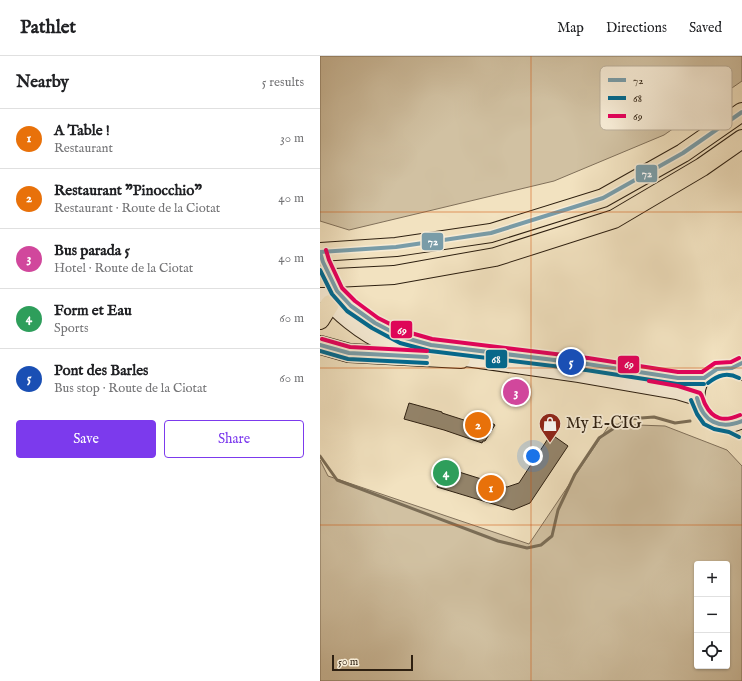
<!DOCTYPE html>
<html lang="en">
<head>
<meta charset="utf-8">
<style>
  body { margin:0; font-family:"IM FELL English",serif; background:#f6f6f6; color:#202124 }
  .controls { position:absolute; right:12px; bottom:12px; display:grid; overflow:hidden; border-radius:4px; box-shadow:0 1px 3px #0004 }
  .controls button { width:36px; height:36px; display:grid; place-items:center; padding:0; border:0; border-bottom:1px solid #e0e0e0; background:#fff; color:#202124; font:20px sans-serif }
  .scale { position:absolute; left:12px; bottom:10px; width:81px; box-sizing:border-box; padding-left:4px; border:2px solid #2e2011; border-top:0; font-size:11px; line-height:14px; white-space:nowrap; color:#2e2011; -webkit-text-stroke:3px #f7ecd6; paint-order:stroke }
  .you { position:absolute; left:213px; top:400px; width:14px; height:14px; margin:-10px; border:3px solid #fff; border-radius:50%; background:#1a73e8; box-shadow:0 0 0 6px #1a73e833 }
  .badge { display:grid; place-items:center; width:26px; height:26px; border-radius:50%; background:#7c3aed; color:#fff; font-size:13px; font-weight:700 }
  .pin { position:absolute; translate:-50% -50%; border:2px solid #fff; box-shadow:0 1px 4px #0006 }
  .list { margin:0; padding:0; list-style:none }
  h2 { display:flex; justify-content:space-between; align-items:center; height:52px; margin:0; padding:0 16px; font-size:17px }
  h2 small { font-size:13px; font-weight:400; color:#757577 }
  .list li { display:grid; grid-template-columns:26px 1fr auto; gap:12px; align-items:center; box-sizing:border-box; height:60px; padding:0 16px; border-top:1px solid #e0e0e0 }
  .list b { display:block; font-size:15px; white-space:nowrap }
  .list p { margin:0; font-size:13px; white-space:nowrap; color:#757577 }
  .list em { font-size:13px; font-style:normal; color:#757577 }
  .actions { display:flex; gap:8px; padding:12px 16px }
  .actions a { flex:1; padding:9px 0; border:1px solid #7c3aed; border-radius:4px; text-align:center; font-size:14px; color:#7c3aed }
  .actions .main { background:#7c3aed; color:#fff }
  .icon { flex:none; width:22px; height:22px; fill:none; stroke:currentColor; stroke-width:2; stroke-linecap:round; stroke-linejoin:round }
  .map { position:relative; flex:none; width:422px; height:625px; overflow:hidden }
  header { display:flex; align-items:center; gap:24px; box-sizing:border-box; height:56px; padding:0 20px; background:#fff; border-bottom:1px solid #e0e0e0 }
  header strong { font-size:19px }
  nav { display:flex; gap:22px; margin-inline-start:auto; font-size:14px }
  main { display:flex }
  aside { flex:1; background:#fff }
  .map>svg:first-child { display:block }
  .green { fill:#d1c1a2; stroke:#80705a; fill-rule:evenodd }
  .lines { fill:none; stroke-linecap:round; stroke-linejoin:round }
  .stream { stroke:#7b6d56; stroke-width:3 }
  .building { fill:#94856c; stroke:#2e2011 }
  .secondary-tunnel { stroke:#cbbb9d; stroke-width:14; stroke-dasharray:14 7; stroke-linecap:butt }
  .secondary-casing { stroke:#2e2011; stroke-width:16 }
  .motorway-casing { stroke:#2e2011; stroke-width:20 }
  .secondary { stroke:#f7ecd6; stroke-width:14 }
  .motorway { stroke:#f2e2c0; stroke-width:18 }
  .motorway-bridge-casing { stroke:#2e2011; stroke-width:20; stroke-linecap:butt }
  .motorway-bridge { stroke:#f2e2c0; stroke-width:18 }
  .bus-1-casing { stroke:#f7ecd6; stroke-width:7 }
  .bus-2-casing { stroke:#f7ecd6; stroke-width:7 }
  .bus-3-casing { stroke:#f7ecd6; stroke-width:7 }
  .bus-1 { stroke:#799ca8; stroke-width:4 }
  .bus-2 { stroke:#006990; stroke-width:4 }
  .bus-3 { stroke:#e5005b; stroke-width:4 }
  .grid { fill:none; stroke:#d5530c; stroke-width:1; stroke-opacity:0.55 }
  .labels { text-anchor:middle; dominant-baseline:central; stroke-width:3.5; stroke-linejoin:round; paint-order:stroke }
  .poi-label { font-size:16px; fill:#2e2011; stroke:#f7ecd6; text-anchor:start }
  .key { fill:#f7ecd6; stroke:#bbaf9b; stroke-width:1 }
  .key-label { font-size:11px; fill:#2e2011 }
  .line-badge { stroke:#f7ecd6; stroke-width:1.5 }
  .badge-label { font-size:11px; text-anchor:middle; font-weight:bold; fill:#fff }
</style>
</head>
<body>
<header>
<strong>Pathlet</strong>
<nav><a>Map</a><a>Directions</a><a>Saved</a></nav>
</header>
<main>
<aside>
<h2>Nearby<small>5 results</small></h2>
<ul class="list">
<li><span class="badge" style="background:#e8710a">1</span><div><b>A Table !</b><p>Restaurant</p></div><em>30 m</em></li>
<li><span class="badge" style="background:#e8710a">2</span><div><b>Restaurant &quot;Pinocchio&quot;</b><p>Restaurant · Route de la Ciotat</p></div><em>40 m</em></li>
<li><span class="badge" style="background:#d1479c">3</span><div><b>Bus parada 5</b><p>Hotel · Route de la Ciotat</p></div><em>40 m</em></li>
<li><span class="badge" style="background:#2e9e5b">4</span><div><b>Form et Eau</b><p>Sports</p></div><em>60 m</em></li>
<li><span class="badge" style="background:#1a4fb4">5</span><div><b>Pont des Barles</b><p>Bus stop · Route de la Ciotat</p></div><em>60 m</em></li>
</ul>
<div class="actions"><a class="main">Save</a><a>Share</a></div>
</aside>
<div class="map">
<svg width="422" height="625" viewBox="0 0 422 625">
  <rect width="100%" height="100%" fill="#f2e2c0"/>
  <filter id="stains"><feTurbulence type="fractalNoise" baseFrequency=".005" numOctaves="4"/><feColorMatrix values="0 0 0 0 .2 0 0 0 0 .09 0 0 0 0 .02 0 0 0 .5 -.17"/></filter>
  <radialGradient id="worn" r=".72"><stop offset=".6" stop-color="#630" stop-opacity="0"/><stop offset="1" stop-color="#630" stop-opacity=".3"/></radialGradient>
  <g class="green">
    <polygon points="0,0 422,0 422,25 344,79 234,125 29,174 0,165"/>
    <path d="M 290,368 L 345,370 L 407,394 L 422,410 L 422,625 L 0,625 L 0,404 L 8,420 L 209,488 ZM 377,508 L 407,508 L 407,610 L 377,610 Z"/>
  </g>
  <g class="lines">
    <polyline class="stream" points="0,400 17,424 178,485 207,492 221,489 232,480 238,454 255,418 279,382 308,363 334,361 355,367 370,365"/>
  </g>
  <g class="building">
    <polygon points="89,347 122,356 122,357 147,365 149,359 158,362 159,359 175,369 165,385 163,385 162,387 124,374 84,363"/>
    <polygon points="231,378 248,390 210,447 193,454 117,431 123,411 187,431 199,427"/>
  </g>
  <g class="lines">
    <polyline class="secondary-tunnel" points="0,196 3,206 14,229"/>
    <g class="secondary-casing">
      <g id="secondary">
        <path d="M 0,232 C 9,254 46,281 68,289 C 77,292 86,293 95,294"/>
        <polyline points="17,235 31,250 55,267 82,281 111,289 267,308 358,322 384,322"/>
        <polyline points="131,301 259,319 357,336 377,342"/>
        <path d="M 422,317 C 415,312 406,311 398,313 C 359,324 381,386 422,365"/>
      </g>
    </g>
    <g class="motorway-casing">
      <g id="motorway">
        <polyline points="0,196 76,191 171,177 283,142 363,97 422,56"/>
        <polyline points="15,222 74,219 175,201 294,163 382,111 422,83"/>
        <polyline points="0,264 10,248"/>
        <polyline points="0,289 29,297 141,303"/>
      </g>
    </g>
    <use href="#secondary" class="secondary"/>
    <use href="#motorway" class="motorway"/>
    <g class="motorway-bridge-casing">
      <polyline id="motorway-bridge" points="0,222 15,222"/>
    </g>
    <use href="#motorway-bridge" class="motorway-bridge"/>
    <g class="bus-1-casing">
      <g id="bus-1">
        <polyline points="0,196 76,191 171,177 283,142 363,97 422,56"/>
        <polyline points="0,196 3,206 17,235 31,250 55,267 82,281 111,289 267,308 358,322 384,322"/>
        <polyline points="0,289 29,297 107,301"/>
        <polyline points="384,322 397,313 412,312 422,307"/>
        <path d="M 377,342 C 383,366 400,374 422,365"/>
      </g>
    </g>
    <g class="bus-2-casing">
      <g id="bus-2">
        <polyline points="0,214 12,238 27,255 52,272 80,287 110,295 266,314 357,328 384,328"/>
        <polyline points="0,295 28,303 107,307"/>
        <path d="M 388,327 C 398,319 407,316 419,322"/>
        <polyline points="371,344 377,358 384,368 394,373 409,376 419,381"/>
      </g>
    </g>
    <g class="bus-3-casing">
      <g id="bus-3">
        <polyline points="6,194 9,204 22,232 35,245 58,262 84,275 112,283 268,302 358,316 382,316 395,307 411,306 419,302"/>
        <polyline points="2,283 30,291 107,295"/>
        <path d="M 329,325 L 358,330 L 380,337 C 383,340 383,344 385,348 C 393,364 404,366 420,359"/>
      </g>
    </g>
    <use href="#bus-1" class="bus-1"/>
    <use href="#bus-2" class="bus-2"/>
    <use href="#bus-3" class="bus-3"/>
  </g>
  <path class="grid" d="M 211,0 L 211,625M 0,156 L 422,156M 0,312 L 422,312M 0,469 L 422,469"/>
  <defs>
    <g id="shop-pin" transform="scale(1.15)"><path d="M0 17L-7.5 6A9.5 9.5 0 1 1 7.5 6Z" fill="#8f2418" stroke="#f7ecd6"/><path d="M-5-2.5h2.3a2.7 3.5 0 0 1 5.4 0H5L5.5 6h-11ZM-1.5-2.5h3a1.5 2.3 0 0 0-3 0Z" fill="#fff"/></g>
  </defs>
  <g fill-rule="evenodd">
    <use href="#shop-pin" x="230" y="368"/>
  </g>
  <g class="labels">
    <g class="poi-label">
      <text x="246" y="368">My E-CIG</text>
    </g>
  </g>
  <rect x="280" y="10" width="132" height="64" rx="6" class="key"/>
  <rect x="288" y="22" width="18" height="4" fill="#799ca8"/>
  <rect x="288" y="40" width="18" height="4" fill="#006990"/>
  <rect x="288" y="58" width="18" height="4" fill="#e5005b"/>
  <g class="key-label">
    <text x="313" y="28">72</text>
    <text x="313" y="46">68</text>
    <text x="313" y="64">69</text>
  </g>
  <g class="line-badge">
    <rect x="315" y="108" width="23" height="19" rx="4" fill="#799ca8"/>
    <rect x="101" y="176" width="23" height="19" rx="4" fill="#799ca8"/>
    <rect x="70" y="264" width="23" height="19" rx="4" fill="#e5005b"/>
    <rect x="165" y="293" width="23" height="20" rx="4" fill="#006990"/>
    <rect x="297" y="299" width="23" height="19" rx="4" fill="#e5005b"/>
  </g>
  <g class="badge-label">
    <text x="327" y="121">72</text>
    <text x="113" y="189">72</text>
    <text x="82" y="278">69</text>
    <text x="176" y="307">68</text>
    <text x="309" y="312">69</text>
  </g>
  <rect width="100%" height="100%" filter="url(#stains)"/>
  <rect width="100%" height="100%" fill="url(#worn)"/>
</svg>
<div class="controls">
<button>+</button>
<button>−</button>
<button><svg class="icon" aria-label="locate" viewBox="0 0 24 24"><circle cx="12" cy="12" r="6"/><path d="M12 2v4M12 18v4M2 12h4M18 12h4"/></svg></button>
</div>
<div class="scale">50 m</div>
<div class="you"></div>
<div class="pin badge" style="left:171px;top:432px;background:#e8710a">1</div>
<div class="pin badge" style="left:158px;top:369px;background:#e8710a">2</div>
<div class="pin badge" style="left:196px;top:336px;background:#d1479c">3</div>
<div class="pin badge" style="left:126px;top:417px;background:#2e9e5b">4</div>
<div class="pin badge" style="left:251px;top:306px;background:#1a4fb4">5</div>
</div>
</main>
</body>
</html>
